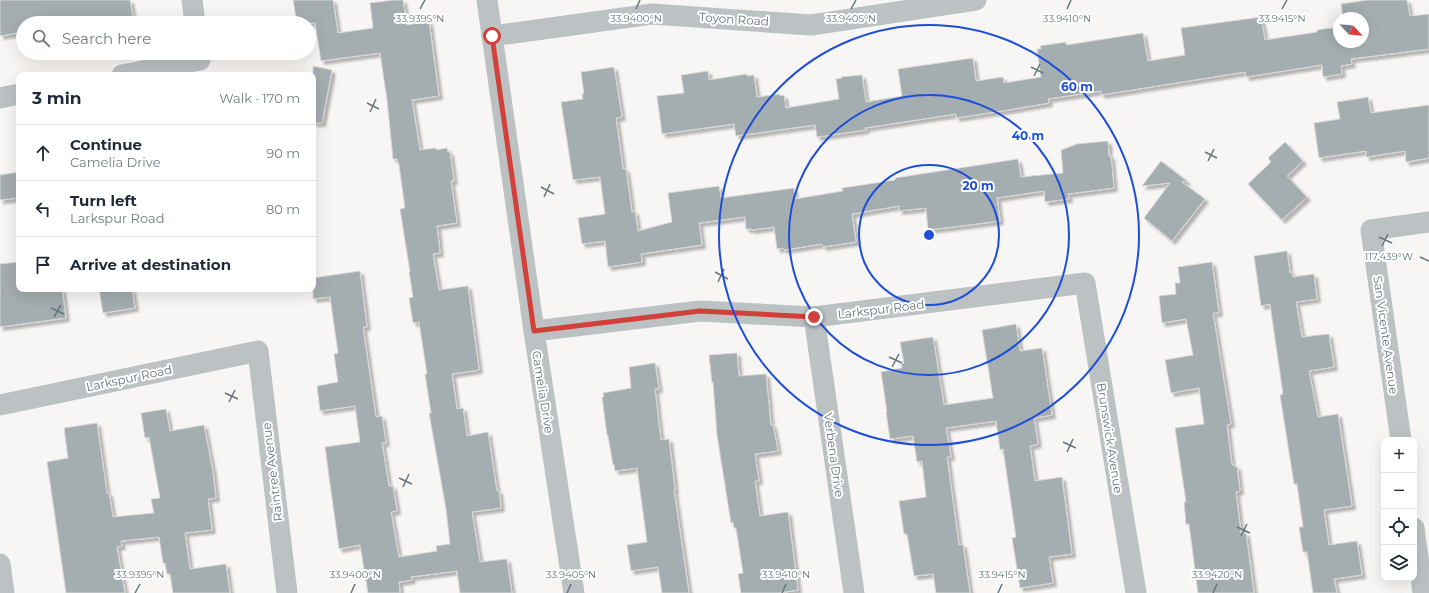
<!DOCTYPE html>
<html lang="en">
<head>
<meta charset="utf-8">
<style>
  body { margin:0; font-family:Montserrat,sans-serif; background:#f2f2f3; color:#1f2937 }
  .controls { position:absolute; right:12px; bottom:12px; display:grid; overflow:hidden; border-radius:8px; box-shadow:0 4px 16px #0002 }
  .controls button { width:36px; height:36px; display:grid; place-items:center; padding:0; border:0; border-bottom:1px solid #e0e1e3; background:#fff; color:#1f2937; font:20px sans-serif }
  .compass { position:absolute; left:1333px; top:12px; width:36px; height:36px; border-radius:50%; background:#fff; box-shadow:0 4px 16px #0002; rotate:116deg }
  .stop { position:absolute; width:12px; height:12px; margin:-9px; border:3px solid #d24139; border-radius:50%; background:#fff }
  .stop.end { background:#d24139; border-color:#fff; box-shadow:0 1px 4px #0008 }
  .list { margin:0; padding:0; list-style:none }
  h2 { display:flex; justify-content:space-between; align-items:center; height:52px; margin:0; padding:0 16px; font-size:17px }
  h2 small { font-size:13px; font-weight:400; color:#747a83 }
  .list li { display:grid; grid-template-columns:26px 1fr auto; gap:12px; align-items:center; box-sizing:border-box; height:56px; padding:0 16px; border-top:1px solid #e0e1e3 }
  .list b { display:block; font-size:15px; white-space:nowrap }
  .list p { margin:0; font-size:13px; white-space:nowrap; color:#747a83 }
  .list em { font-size:13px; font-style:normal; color:#747a83 }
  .icon { flex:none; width:22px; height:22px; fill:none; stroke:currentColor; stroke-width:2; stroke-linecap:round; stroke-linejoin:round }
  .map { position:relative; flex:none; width:1429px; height:593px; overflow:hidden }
  .search { position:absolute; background:#fff; box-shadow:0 4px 16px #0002; left:16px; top:16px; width:300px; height:44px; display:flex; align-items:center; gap:10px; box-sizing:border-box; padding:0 14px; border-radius:22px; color:#747a83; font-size:15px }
  .panel { position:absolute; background:#fff; box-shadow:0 4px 16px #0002; left:16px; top:72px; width:300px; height:220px; border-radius:8px }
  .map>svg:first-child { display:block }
  .building { fill:#a4adb0; stroke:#d8d8d6; filter:url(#shadow) }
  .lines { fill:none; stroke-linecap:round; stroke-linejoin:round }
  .street { stroke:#bcc1c3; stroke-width:21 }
  .route { stroke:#d24139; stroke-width:5 }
  .ticks { fill:none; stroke:#65767c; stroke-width:1.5 }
  .ring { fill:none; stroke:#1d4ed8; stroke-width:2 }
  .labels { text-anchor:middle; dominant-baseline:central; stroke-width:4; stroke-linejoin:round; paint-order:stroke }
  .street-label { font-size:12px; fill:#65767c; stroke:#fff }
  .ticks-label { font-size:10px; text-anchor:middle; fill:#65767c; stroke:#fff; stroke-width:4; stroke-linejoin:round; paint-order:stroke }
  .centre { fill:#1d4ed8; stroke:#fff; stroke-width:2 }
  .ring-label { font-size:12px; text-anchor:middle; font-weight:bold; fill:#1d4ed8; stroke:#fff; stroke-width:4; stroke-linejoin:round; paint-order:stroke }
</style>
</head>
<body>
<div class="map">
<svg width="1429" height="593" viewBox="0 0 1429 593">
  <defs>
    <filter id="shadow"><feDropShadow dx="3.5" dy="3.5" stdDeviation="1" flood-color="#0004"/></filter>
  </defs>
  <rect width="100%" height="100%" fill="#f7f6f4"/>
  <g class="building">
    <polygon points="0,0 130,0 133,17 80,23 23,23 23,32 0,36"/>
    <polygon points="293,0 333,0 338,33 373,28 370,3 394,0 403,0 407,25 429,21 439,96 412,100 420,150 436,148 436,150 447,148 448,152 450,152 454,181 451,181 457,223 437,226 440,253 433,254 439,290 468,286 479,370 452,374 457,409 463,408 467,436 488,432 497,491 499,491 501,508 472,512 480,562 507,559 512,593 460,593 457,571 411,577 412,580 399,582 400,593 368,593 360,545 339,549 325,447 360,442 355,406 320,411 317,386 338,382 334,354 338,353 330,297 313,299 313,278 360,271 367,327 363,327 376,417 382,416 386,443 382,443 389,486 393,486 397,511 391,512 399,557 437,551 436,546 450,544 446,509 429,413 431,413 425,374 427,374 419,322 413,323 409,298 413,297 409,272 410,272 400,209 405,208 399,165 397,159 393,159 387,100 380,53 321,61 315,23 297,23"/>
    <polygon points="1367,0 1407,0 1410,16 1429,14 1429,49 1351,59 1352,64 1341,66 1342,74 1323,77 1322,65 1246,77 1245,72 1101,95 1101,91 1048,99 1049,103 1008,110 956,118 956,114 865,128 866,130 817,137 815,125 736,136 734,124 662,134 657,96 684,93 681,75 708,71 709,80 747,74 747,76 754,75 757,97 780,94 780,96 784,95 786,108 839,99 836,79 842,78 841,77 862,75 866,102 902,96 898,69 973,58 976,81 1003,77 1004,83 1041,77 1037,49 1041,49 1040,46 1066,42 1066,45 1143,33 1148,61 1185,55 1181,28 1261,17 1265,40 1317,32 1317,30 1339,27 1339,42 1363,42 1363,18 1343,18 1341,4"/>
    <polygon points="313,66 332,70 322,123 313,123"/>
    <polygon points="614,67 622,117 616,118 623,169 626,169 632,212 635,211 638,231 672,222 668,193 719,186 721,198 794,188 795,199 843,191 842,188 895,180 895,178 1018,159 1021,177 1063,173 1061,150 1077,144 1108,141 1109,156 1111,156 1114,188 1068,194 1069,199 1045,202 1044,191 997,198 1000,221 928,230 926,208 899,211 899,206 852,214 856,242 823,247 822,244 784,250 783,248 777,249 774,227 752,230 752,229 746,229 745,217 699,223 702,245 641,254 642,262 608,267 605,241 582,244 578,218 605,214 600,177 573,180 561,102 583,99 582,94 584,94 581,72"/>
    <polygon points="1368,97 1371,113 1429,105 1429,158 1406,162 1405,151 1366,157 1366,151 1319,158 1314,123 1340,119 1337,102"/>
    <polygon points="1285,142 1303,161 1287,176 1307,197 1282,220 1248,184 1271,162 1268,158"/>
    <polygon points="1161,161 1187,181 1182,182 1205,199 1172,241 1144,218 1170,183 1142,186"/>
    <polygon points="19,172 19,198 0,200 0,175"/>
    <polygon points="1287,251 1290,273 1292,272 1293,277 1314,274 1317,299 1296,302 1302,337 1329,334 1334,367 1309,371 1318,417 1338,414 1352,506 1324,510 1329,545 1357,541 1362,575 1334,579 1337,593 1313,593 1307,552 1303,552 1299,527 1303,527 1297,484 1294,484 1280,395 1283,394 1270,304 1261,306 1254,256"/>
    <polygon points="19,262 19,289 62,289 66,318 0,327 0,264"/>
    <polygon points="1212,262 1219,313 1213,313 1231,424 1227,425 1232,465 1234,465 1235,467 1237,466 1240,491 1236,492 1241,533 1246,533 1254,593 1198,593 1189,524 1186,524 1184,502 1186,502 1175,428 1204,424 1199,388 1171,393 1165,360 1193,355 1186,319 1162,323 1159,296 1176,294 1175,283 1180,283 1178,267"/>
    <polygon points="99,289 132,289 135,308 103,313"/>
    <polygon points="1016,324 1020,351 1042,348 1052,415 1034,418 1038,444 1030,446 1035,481 1062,477 1072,554 1049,557 1053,583 1020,588 1012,538 1016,537 1003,449 1000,450 996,421 946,428 951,457 947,457 959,545 963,544 970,593 936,593 933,574 914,576 907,534 904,534 899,501 926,497 922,461 917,462 913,436 890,439 886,412 887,412 881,372 902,368 901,364 904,363 900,342 933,337 944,405 993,398 982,330"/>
    <polygon points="737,353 739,376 766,374 771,425 773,425 778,451 755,454 759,481 755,481 760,516 788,512 798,590 779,593 741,593 738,574 743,573 736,528 734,528 733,522 731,523 717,435 713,382 712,383 709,355"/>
    <polygon points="655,363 659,389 655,389 658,416 661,440 669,439 675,490 674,490 689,593 662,593 658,567 631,571 627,545 647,542 637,468 615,471 614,464 613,465 608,436 607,435 602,397 604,397 603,393 631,388 629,367"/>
    <polygon points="166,409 170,431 204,425 213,472 216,498 208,499 212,530 185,533 190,569 226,564 230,593 173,593 170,574 167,574 165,563 163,563 159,537 121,541 122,546 117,547 125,593 66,593 47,462 68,458 64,428 97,423 107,493 109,493 113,517 154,513 151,499 160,498 149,437 145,438 141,413"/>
  </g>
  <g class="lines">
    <g class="street">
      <polyline points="192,0 195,23"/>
      <polyline points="487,0 534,331 574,593"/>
      <polyline points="492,36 652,14 811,25 976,0"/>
      <polyline points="122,75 200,60 199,53"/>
      <polyline points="0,98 19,94"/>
      <polyline points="814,317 854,593"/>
      <polyline points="534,331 700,311 814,317 1085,283 1136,593"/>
      <polyline points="0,405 258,351 287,593"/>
      <polyline points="1401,440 1371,230 1429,222"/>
      <polyline points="1414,528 1423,593"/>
      <polyline points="0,564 4,593"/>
    </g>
  </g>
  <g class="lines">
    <polyline class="route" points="492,36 534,331 700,311 814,317"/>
  </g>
  <path class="ticks" d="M 420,9 L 425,0M 636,9 L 640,0M 851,9 L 856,0M 1067,9 L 1071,0M 1282,9 L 1287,0M 1031,67 L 1043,73M 1034,76 L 1040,64M 367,103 L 379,109M 370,112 L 376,99M 1205,152 L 1217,158M 1208,161 L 1214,149M 541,187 L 554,194M 544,197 L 550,184M 1379,237 L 1392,243M 1382,246 L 1388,234M 1420,257 L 1429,261M 715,272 L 728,279M 718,282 L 724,269M 51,308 L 64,314M 54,317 L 61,305M 889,357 L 902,363M 892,367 L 899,354M 225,393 L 238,399M 229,402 L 235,390M 1063,442 L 1076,448M 1067,452 L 1073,439M 399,478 L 412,484M 403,487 L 409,474M 1237,527 L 1250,533M 1241,536 L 1247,524M 135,593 L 140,584M 351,593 L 355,584M 567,593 L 571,584M 782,593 L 786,584M 998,593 L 1002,584M 1213,593 L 1217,584"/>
  <g class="ring">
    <circle cx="929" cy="235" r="70"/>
    <circle cx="929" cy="235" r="140"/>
    <circle cx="929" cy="235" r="210"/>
  </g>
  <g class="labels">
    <g class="street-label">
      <text transform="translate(734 19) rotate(4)">Toyon Road</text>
      <text transform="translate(881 309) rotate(-7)">Larkspur Road</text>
      <text transform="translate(1386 335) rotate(82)">San Vicente Avenue</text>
      <text transform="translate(129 378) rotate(-12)">Larkspur Road</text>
      <text transform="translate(543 392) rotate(81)">Camelia Drive</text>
      <text transform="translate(1110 438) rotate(81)">Brunswick Avenue</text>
      <text transform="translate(834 455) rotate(82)">Verbena Drive</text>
      <text transform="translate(272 472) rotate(-97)">Raintree Avenue</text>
    </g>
  </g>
  <g class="ticks-label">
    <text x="420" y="22">33.9395°N</text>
    <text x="636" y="22">33.9400°N</text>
    <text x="851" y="22">33.9405°N</text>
    <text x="1067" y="22">33.9410°N</text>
    <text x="1282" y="22">33.9415°N</text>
    <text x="1389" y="260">117.439°W</text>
    <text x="140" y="578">33.9395°N</text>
    <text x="355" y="578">33.9400°N</text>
    <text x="571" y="578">33.9405°N</text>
    <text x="786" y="578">33.9410°N</text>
    <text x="1002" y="578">33.9415°N</text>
    <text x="1217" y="578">33.9420°N</text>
  </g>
  <circle cx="929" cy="235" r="6" class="centre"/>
  <g class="ring-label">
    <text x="1077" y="91">60 m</text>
    <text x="1028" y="140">40 m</text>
    <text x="978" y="190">20 m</text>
  </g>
</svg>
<div class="controls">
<button>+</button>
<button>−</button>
<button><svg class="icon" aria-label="locate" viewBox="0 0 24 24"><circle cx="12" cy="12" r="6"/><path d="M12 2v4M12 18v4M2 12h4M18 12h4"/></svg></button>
<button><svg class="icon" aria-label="layers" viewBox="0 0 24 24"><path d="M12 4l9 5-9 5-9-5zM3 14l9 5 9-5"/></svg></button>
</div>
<svg class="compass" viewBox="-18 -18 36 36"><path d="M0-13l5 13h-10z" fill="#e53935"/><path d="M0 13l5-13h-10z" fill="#747a83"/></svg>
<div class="stop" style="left:492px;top:36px"></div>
<div class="stop end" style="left:814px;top:317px"></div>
<div class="search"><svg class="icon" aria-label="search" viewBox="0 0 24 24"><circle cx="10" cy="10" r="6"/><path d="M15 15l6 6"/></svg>Search here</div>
<section class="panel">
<h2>3 min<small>Walk · 170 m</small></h2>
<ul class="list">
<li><svg class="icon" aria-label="ahead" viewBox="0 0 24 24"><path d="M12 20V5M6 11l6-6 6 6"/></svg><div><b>Continue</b><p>Camelia Drive</p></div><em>90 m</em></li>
<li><svg class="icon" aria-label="left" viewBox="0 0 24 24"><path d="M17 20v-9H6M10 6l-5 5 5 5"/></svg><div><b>Turn left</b><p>Larkspur Road</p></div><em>80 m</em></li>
<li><svg class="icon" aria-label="arrive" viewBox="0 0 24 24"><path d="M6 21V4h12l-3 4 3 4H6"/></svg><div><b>Arrive at destination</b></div></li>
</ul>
</section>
</div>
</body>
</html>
